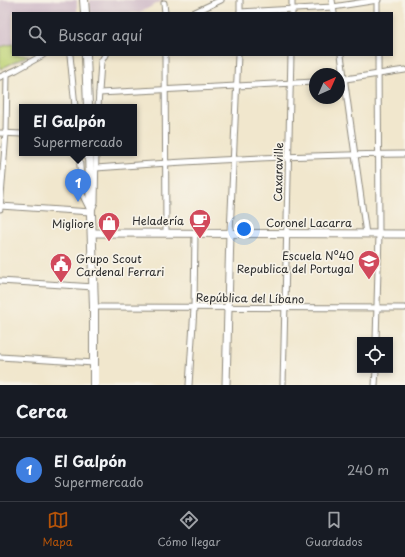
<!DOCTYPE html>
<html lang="es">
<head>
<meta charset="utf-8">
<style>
  body { margin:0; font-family:"Playpen Sans",sans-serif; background:#242831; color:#f1f3f6 }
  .controls { position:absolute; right:12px; bottom:12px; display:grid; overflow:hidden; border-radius:0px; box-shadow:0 2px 6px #0003 }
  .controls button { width:36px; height:36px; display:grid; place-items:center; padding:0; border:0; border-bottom:1px solid #363941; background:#171b24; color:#f1f3f6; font:20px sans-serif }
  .compass { position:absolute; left:309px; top:68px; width:36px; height:36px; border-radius:50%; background:#171b24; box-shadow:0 2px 6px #0003; rotate:45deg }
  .you { position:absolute; left:244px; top:229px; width:14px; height:14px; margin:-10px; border:3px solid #fff; border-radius:50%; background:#1a73e8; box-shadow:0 0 0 6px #1a73e833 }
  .badge { display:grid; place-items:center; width:26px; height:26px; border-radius:50%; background:#b45309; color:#fff; font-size:13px; font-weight:700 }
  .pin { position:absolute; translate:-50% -33px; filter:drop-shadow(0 1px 2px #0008) }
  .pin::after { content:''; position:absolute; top:21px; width:14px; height:12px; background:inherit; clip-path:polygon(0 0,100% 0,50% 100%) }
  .popup { position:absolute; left:19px; top:104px; width:118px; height:52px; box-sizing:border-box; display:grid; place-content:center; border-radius:0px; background:#171b24; filter:drop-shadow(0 1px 3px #0005); font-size:13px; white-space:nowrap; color:#9ea1a6 }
  .popup b { font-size:15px; color:#f1f3f6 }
  .popup::after { content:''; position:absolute; left:50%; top:100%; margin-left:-8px; border:8px solid transparent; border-top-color:#171b24 }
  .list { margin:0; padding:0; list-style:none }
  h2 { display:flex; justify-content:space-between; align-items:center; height:52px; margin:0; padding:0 16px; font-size:17px }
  h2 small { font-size:13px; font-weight:400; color:#9ea1a6 }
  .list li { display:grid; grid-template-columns:26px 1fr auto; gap:12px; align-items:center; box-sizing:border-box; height:64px; padding:0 16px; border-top:1px solid #363941 }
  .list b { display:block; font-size:15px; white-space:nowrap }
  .list p { margin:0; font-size:13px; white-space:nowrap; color:#9ea1a6 }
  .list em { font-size:13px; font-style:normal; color:#9ea1a6 }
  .icon { flex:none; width:22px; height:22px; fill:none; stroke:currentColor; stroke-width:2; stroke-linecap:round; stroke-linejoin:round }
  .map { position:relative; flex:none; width:405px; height:385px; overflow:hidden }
  .search { position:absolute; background:#171b24; box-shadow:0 2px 6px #0003; left:12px; right:12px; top:12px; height:44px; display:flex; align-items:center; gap:10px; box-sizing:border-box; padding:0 14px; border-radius:0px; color:#9ea1a6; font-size:15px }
  .sheet { height:116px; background:#171b24 }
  nav { display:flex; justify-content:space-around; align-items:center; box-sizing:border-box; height:56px; border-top:1px solid #363941; background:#171b24; font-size:11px; color:#9ea1a6 }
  nav a { display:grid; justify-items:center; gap:2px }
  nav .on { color:#b45309 }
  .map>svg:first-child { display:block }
  .industrial { fill:#d1bdc9 }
  .green { fill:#c0d477; stroke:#768051 }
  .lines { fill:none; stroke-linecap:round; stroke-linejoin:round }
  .street-casing { stroke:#8e897c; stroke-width:7 }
  .secondary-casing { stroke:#8e897c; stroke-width:9 }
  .primary-casing { stroke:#8e897c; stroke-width:10 }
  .street { stroke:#fff; stroke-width:5 }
  .secondary { stroke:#fff; stroke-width:7 }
  .primary { stroke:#fff; stroke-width:8 }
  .labels { text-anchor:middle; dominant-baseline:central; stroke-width:3.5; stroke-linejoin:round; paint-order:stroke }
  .street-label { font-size:11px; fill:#2b2b2b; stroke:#f7f3e8 }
  .poi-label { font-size:11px; fill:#2b2b2b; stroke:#f7f3e8; text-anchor:end }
</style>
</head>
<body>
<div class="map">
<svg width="405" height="385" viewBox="0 0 405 385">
  <rect width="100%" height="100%" fill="#f7f3e8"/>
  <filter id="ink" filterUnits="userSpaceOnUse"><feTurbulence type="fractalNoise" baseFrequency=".025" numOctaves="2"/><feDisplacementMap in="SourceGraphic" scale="8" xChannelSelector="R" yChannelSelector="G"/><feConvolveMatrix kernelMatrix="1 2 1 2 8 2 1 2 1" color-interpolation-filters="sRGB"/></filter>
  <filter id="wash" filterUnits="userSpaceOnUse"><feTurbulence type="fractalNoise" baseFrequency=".012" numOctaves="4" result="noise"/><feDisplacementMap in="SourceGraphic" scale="16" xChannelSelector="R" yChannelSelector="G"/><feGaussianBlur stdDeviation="0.9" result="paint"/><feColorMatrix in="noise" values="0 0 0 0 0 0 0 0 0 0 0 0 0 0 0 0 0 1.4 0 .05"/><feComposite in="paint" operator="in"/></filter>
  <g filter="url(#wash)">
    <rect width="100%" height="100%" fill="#f1e7cd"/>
    <g class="industrial">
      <polygon points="0,0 77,0 77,13 13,13 13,55 32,55 0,70"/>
      <polygon points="89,0 164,0 139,13 90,13"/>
    </g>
    <polygon class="green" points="13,44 13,55 29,55 0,69 0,47"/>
  </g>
  <g filter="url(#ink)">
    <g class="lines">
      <g class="street-casing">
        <g id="street">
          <polyline points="332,0 334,13"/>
          <polyline points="377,0 377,13"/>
          <polyline points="164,3 165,13"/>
          <polyline points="240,12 333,7 378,0"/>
          <polyline points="193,13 221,0"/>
          <polyline points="240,13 240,0"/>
          <polyline points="292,13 292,0"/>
          <polyline points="70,55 75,107"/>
          <polyline points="165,55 166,232"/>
          <polyline points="341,55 366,234"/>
          <polyline points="0,77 16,70 43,55"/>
          <polyline points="339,80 405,70"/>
          <polyline points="99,93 315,82"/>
          <polyline points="98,107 101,62 105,55"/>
          <polyline points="0,133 22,134"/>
          <polyline points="79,153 82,194 90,210"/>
          <path d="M 96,168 C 199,160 302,155 405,154"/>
          <polyline points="0,206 91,212"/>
          <polyline points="0,209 6,133 7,75"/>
          <polyline points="92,210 95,202 96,153"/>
          <polyline points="230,233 238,55"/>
          <polyline points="0,281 94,287"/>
          <polyline points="94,307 405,308"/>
          <polyline points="376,340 379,234 378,55"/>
          <polyline points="0,357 94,363"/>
          <polyline points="189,385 194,308 195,232"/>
          <polyline points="283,385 291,55"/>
          <polyline points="375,385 376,370"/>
        </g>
      </g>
      <g class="secondary-casing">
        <g id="secondary">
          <polyline points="92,233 405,234"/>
          <polyline points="226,385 230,233"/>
        </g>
      </g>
      <g class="primary-casing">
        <g id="primary">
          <polyline points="84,0 85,13"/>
          <polyline points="86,55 88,107"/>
          <polyline points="89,153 94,307 94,385"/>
        </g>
      </g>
      <use href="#street" class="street"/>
      <use href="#secondary" class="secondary"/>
      <use href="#primary" class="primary"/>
    </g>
  </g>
  <defs>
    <g id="cafe-pin" transform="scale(1.15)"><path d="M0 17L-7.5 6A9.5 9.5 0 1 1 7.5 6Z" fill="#d1495b" stroke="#f7f3e8"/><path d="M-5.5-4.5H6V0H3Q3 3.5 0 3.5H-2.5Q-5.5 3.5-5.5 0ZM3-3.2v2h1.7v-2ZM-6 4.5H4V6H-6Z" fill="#fff"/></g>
    <g id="shop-pin" transform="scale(1.15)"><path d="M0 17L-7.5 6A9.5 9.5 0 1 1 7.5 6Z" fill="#d1495b" stroke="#f7f3e8"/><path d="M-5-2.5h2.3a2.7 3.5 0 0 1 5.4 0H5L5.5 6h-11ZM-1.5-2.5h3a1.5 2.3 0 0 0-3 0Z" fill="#fff"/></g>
    <g id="school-pin" transform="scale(1.15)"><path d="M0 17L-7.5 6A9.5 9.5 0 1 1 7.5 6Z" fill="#d1495b" stroke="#f7f3e8"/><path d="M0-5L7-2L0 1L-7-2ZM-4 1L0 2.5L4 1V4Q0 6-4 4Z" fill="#fff"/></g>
    <g id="civic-pin" transform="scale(1.15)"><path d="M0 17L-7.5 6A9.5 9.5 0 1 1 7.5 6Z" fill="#d1495b" stroke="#f7f3e8"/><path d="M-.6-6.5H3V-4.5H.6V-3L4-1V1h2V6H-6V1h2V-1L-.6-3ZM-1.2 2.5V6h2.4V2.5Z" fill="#fff"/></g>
  </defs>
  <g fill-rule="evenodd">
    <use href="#cafe-pin" x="200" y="220"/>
    <use href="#shop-pin" x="109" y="223"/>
    <use href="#school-pin" x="369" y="261"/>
    <use href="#civic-pin" x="61" y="264"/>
  </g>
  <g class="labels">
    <g class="street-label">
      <text transform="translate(278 172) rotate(-89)">Caxaraville</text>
      <text x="309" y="222">Coronel Lacarra</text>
      <text transform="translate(250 298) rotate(1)">República del Líbano</text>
    </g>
    <g class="poi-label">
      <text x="184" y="220">Heladería</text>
      <text x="94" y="223">Migliore</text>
      <text x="354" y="255">Escuela Nº40<tspan x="354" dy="13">Republica del Portugal</tspan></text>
      <text x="76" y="258" text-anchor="start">Grupo Scout<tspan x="76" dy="13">Cardenal Ferrari</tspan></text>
    </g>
  </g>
</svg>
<div class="controls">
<button><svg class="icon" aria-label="locate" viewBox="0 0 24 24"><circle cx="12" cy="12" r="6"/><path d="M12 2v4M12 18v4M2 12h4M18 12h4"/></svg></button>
</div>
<svg class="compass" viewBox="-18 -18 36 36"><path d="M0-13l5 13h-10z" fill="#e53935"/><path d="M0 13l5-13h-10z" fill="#9ea1a6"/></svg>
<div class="you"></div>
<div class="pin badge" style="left:78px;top:202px;background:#3f7fe0">1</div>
<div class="popup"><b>El Galpón</b>Supermercado</div>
<div class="search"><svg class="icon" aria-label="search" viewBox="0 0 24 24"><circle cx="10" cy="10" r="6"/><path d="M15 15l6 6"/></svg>Buscar aquí</div>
</div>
<section class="sheet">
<h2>Cerca<small></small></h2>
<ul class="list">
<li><span class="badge" style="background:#3f7fe0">1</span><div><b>El Galpón</b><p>Supermercado</p></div><em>240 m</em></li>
</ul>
</section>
<nav>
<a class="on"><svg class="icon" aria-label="map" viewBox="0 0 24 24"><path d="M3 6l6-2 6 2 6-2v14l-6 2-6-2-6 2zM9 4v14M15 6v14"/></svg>Mapa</a>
<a><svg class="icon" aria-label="directions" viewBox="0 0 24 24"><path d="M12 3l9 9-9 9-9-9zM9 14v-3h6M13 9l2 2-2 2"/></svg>Cómo llegar</a>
<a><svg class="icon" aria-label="saved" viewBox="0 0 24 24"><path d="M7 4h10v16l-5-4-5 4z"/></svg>Guardados</a>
</nav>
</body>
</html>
